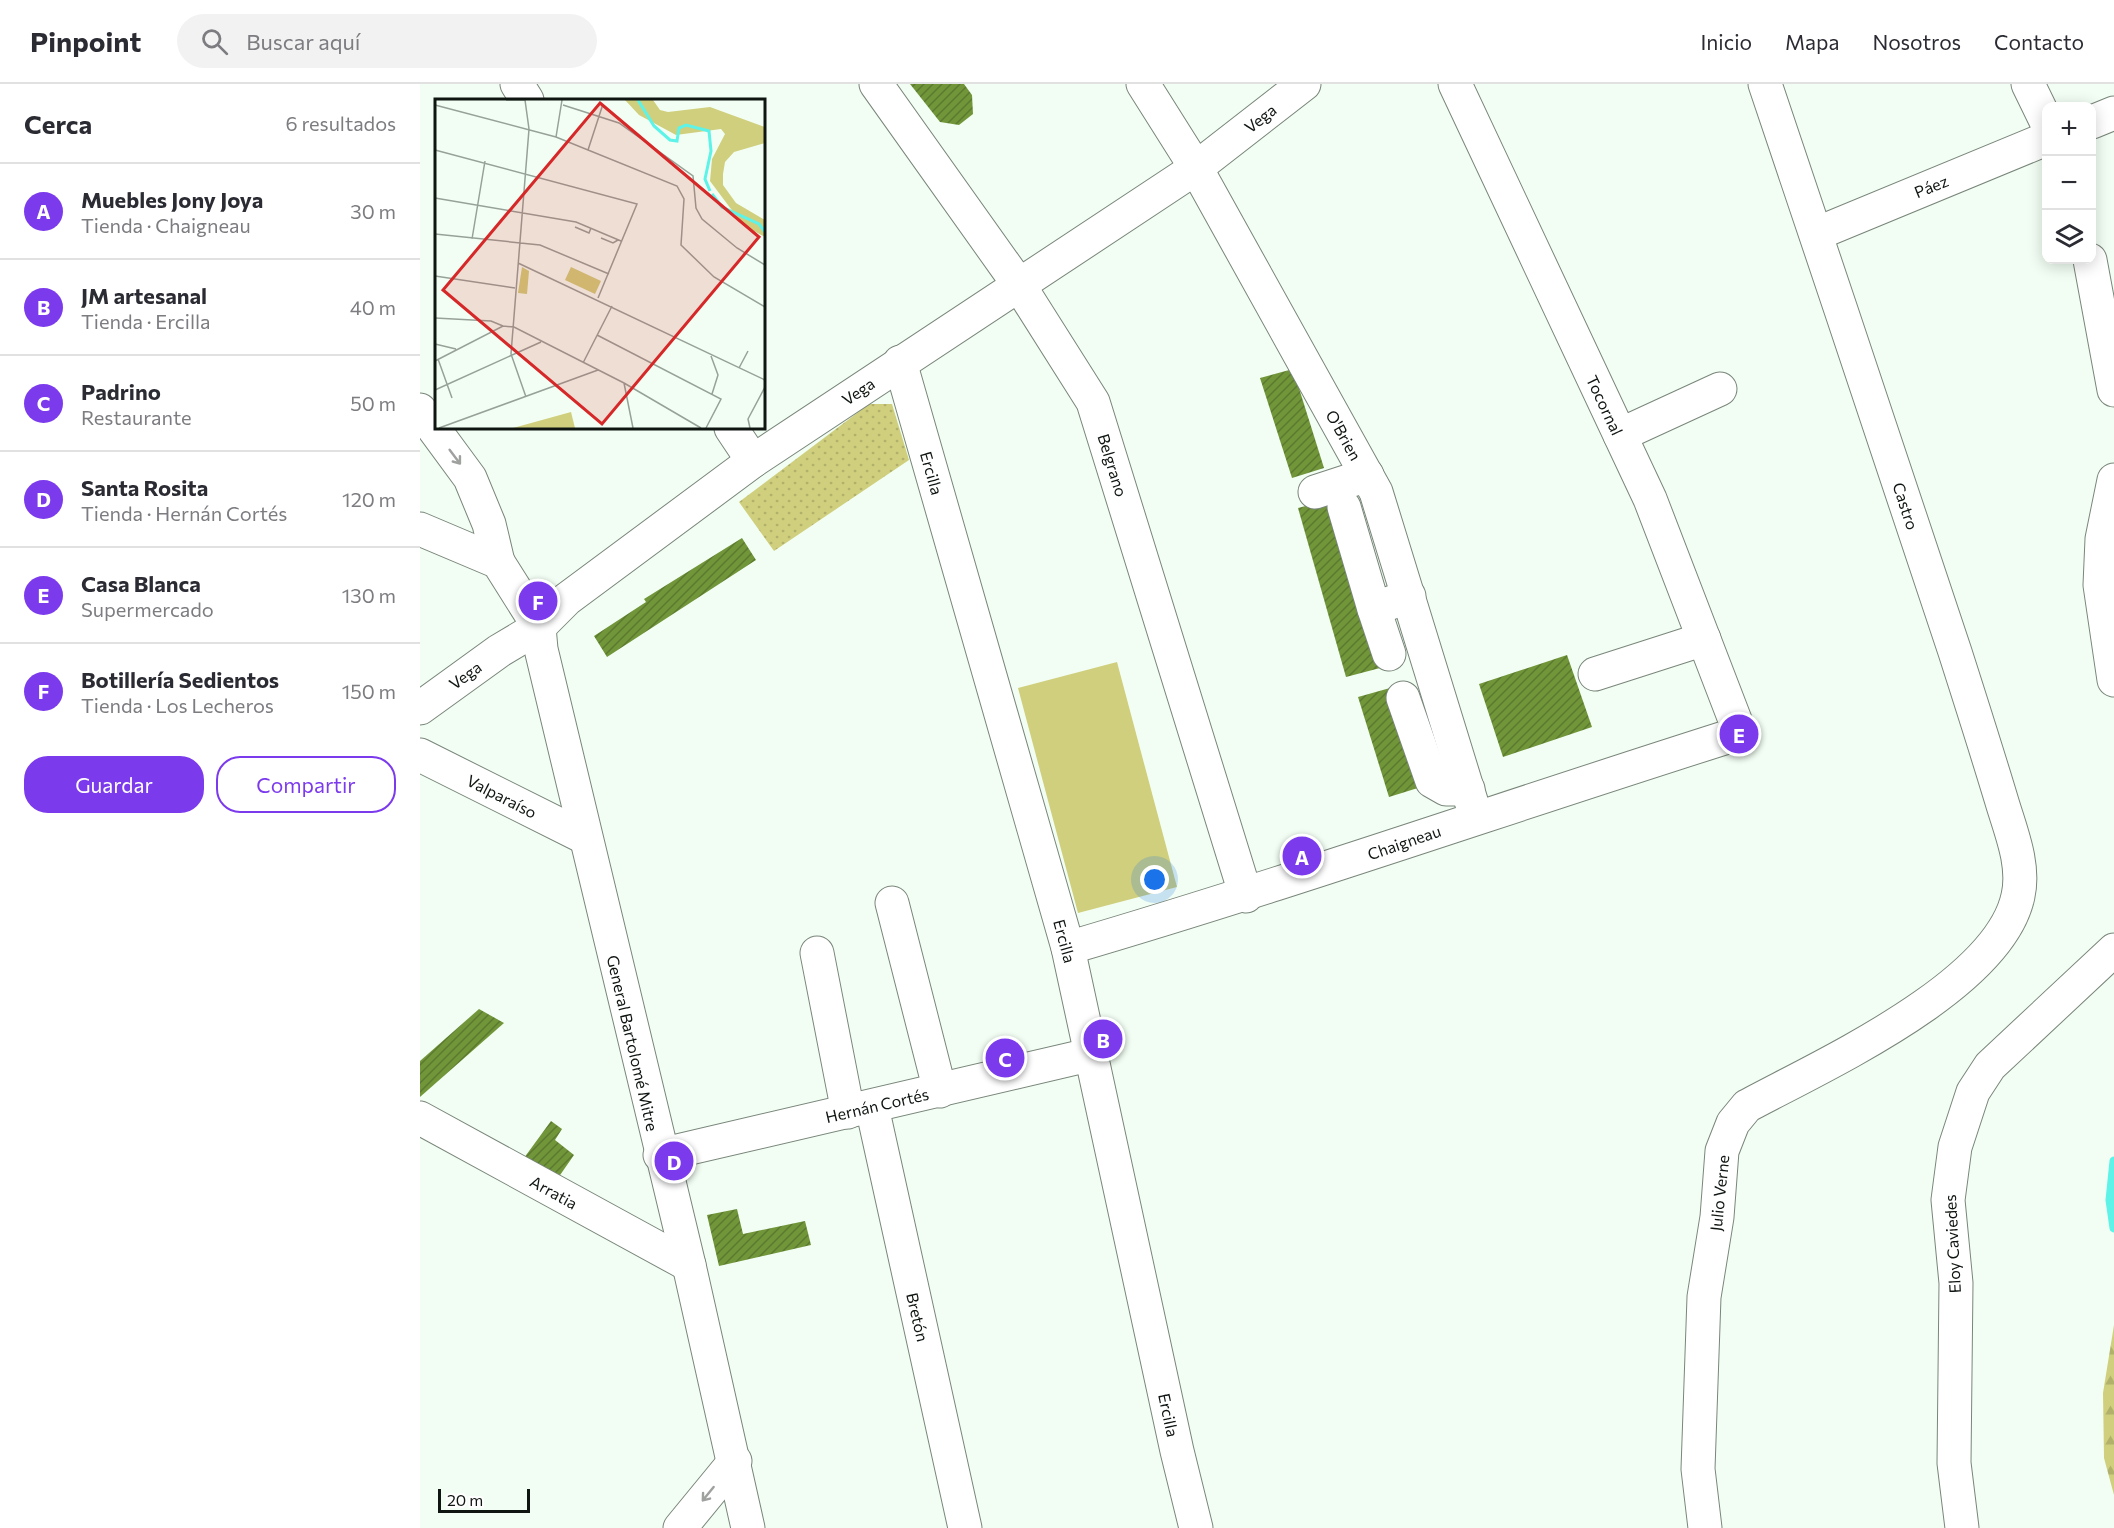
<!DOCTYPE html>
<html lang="es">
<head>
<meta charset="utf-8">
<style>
  body { margin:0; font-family:Commissioner,sans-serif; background:#f2f2f3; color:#2b2b33 }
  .controls { position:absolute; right:18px; top:18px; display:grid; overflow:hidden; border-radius:12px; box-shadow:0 3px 15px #0003 }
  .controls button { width:54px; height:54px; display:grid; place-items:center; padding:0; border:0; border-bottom:2px solid #e1e1e2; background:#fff; color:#2b2b33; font:30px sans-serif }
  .scale { position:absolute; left:18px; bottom:15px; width:92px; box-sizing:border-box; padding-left:6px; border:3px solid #0f1510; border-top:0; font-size:16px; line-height:21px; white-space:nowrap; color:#0f1510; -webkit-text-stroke:4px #fff; paint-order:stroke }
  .you { position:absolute; left:735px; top:796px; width:21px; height:21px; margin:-15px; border:4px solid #fff; border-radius:50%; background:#1a73e8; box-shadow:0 0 0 9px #1a73e833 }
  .badge { display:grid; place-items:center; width:39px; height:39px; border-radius:50%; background:#7c3aed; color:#fff; font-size:20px; font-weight:700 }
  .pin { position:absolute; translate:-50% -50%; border:3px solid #fff; box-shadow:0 2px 6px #0006 }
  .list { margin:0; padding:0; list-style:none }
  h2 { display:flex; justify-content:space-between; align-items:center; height:78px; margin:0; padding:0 24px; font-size:26px }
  h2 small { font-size:20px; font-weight:400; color:#7c7c81 }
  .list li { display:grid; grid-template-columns:39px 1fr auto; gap:18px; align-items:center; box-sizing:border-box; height:96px; padding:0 24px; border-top:2px solid #e1e1e2 }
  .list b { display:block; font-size:22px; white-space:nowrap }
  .list p { margin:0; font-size:20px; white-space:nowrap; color:#7c7c81 }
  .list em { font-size:20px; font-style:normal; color:#7c7c81 }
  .actions { display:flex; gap:12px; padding:18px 24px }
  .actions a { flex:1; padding:14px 0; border:2px solid #7c3aed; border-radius:24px; text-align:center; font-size:21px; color:#7c3aed }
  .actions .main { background:#7c3aed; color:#fff }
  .icon { flex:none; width:33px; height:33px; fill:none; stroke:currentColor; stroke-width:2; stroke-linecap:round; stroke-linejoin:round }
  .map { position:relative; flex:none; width:1694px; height:1444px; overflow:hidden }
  header { display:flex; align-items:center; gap:36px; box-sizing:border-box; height:84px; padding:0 30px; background:#fff; border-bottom:2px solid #e1e1e2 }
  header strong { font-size:28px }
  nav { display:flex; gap:33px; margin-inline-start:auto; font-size:21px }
  .search { width:420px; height:54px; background:#f2f2f3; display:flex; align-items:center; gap:15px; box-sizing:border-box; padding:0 21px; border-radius:33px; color:#7c7c81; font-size:22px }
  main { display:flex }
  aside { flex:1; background:#fff }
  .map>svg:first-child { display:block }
  .forest { fill:url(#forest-firs) }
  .park { fill:url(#park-dots) }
  .pitch { fill:#d0cf7d }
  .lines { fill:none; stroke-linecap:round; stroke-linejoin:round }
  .stream { stroke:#5df3e8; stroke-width:9 }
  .building { fill:url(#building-hatch) }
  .minor-casing { stroke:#79867a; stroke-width:35 }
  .minor { stroke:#fff; stroke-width:33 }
  .oneway { stroke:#9fa19f }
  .labels { text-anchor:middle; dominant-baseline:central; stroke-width:6; stroke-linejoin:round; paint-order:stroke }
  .street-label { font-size:16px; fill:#0f1510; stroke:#fff }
  .inset-river { fill:none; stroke:#5df3e8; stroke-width:3 }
  .inset-road { fill:none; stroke:#97a198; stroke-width:1.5 }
  .view { fill:#d62828; fill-opacity:0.15; stroke:#d62828; stroke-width:3 }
  .inset-edge { fill:none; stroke:#0f1510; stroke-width:3 }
</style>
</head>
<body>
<header>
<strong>Pinpoint</strong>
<div class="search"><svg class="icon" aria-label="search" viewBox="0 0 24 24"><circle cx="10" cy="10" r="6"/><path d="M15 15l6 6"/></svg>Buscar aquí</div>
<nav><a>Inicio</a><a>Mapa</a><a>Nosotros</a><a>Contacto</a></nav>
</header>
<main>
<aside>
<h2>Cerca<small>6 resultados</small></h2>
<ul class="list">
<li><span class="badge">A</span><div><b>Muebles Jony Joya</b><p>Tienda · Chaigneau</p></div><em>30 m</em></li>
<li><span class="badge">B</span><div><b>JM artesanal</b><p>Tienda · Ercilla</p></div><em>40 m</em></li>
<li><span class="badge">C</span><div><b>Padrino</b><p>Restaurante</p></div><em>50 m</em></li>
<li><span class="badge">D</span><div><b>Santa Rosita</b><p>Tienda · Hernán Cortés</p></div><em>120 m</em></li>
<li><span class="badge">E</span><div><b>Casa Blanca</b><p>Supermercado</p></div><em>130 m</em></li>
<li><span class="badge">F</span><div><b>Botillería Sedientos</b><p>Tienda · Los Lecheros</p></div><em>150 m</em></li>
</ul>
<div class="actions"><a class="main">Guardar</a><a>Compartir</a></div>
</aside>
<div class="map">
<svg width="1694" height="1444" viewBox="0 0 1694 1444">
  <defs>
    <pattern id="forest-firs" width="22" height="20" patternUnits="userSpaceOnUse" patternTransform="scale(1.5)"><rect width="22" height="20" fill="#d0cf7d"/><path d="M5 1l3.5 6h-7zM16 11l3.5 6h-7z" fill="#b1b16b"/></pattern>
    <pattern id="park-dots" width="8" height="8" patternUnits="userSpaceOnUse" patternTransform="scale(1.5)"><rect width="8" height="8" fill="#d0cf7d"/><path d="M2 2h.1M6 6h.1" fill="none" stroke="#b1b16b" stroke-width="1.8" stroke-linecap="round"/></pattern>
    <pattern id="building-hatch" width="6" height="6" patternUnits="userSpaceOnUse" patternTransform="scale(1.5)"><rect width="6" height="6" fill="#71963a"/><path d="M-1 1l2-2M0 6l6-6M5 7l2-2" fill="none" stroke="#5b792f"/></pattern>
  </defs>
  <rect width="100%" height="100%" fill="#f2fef3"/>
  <polygon class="forest" points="1694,1241 1694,1411 1684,1374 1683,1309"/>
  <polygon class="park" points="449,320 472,320 489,376 354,467 319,418"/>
  <polygon class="pitch" points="697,578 757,803 658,829 598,604"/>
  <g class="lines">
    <polyline class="stream" points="1694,1077 1690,1116 1694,1144"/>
  </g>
  <g class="building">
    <polygon points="490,0 544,0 552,11 553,30 539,41 520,38"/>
    <polygon points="873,285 904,384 872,394 840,294"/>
    <polygon points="913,415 960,584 926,593 878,424"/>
    <polygon points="322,454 336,476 187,573 174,552 226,518 224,515"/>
    <polygon points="1147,571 1172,643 1083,673 1059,600"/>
    <polygon points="970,604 1001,703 969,713 938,613"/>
    <polygon points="59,925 84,939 0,1013 0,977"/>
    <polygon points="131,1037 142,1045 135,1056 154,1071 138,1094 104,1074"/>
    <polygon points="317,1125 323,1150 385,1137 391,1161 299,1182 287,1131"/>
  </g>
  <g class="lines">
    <g class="minor-casing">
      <g id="minor">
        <polyline points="97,0 107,16"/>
        <polyline points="456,0 599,201 673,318 826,812"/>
        <polyline points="723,0 776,84 956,408 1056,733"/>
        <polyline points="1608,0 1626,37"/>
        <polyline points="1672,38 1694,29"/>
        <polyline points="1396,150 1626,55"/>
        <polyline points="1670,176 1694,306"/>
        <polyline points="480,278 648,864 757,1367 776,1444"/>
        <polyline points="0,326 50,394 69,440 78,478"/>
        <polyline points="311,344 333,377"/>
        <polyline points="1200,351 1300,305"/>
        <polyline points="1694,396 1682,455 1680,501 1694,596"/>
        <polyline points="895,408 947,391"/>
        <polyline points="924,423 954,525 989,512"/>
        <polyline points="0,445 78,478 119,543 121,565 269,1181 328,1444"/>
        <polyline points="954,525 969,570"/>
        <polyline points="1175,590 1284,555"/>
        <polyline points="983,614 1012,697 1026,705 1048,705"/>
        <polyline points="0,624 79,567 119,543 147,515 333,377 776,84 884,0"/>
        <polyline points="0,671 164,753"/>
        <polyline points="472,819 520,1007"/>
        <path d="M 648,864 C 873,798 1095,720 1320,649 L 1230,415 L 1035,0"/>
        <polyline points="397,869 428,1028"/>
        <polyline points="452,1023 545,1444"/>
        <polyline points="0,1034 269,1181"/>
        <polyline points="240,1071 673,970"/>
        <polyline points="260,1444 315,1377"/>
        <path d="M 1285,1444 L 1278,1385 L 1284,1213 L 1297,1133 L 1302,1067 L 1313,1039 L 1327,1022 C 1403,981 1579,902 1598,812 C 1605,781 1591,748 1582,718 C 1567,668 1551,618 1535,568 C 1472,379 1409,189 1345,0"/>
        <polyline points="1542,1444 1534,1379 1536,1199 1528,1116 1535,1063 1553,1008 1570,982 1694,866"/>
      </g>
    </g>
    <use href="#minor" class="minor"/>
  </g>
  <defs><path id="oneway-shaft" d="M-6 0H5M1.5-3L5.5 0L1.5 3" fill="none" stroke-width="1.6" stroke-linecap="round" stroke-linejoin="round" transform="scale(1.5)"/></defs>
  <g class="oneway">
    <use href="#oneway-shaft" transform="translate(35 373) rotate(53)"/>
    <use href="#oneway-shaft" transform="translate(288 1410) rotate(129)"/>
  </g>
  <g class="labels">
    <g class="street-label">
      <text transform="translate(840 34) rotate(-38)">Vega</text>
      <text transform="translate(1511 102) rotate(-22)">Páez</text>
      <text transform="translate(438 307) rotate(-34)">Vega</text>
      <text transform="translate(1185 321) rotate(65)">Tocornal</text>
      <text transform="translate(924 351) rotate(61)">O'Brien</text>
      <text transform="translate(693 381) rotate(73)">Belgrano</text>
      <text transform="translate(512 389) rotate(74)">Ercilla</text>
      <text transform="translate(1486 422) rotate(72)">Castro</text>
      <text transform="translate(45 591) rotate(-36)">Vega</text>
      <text transform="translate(82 712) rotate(27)">Valparaíso</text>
      <text transform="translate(984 758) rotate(-19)">Chaigneau</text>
      <text transform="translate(645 857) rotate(75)">Ercilla</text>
      <text transform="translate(213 959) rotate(77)">General Bartolomé Mitre</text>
      <text transform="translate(457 1021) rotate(-13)">Hernán Cortés</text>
      <text transform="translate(134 1108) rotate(29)">Arratia</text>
      <text transform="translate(1299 1109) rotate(-84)">Julio Verne</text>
      <text transform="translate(1532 1160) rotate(-93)">Eloy Caviedes</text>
      <text transform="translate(498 1233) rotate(77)">Bretón</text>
      <text transform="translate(749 1331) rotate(78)">Ercilla</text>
    </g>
  </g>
  <g transform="translate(15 15)">
    <rect width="330" height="330" fill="#f2fef3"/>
    <path d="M 190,1 L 218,1 L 225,11 L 233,13 L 275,8 L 330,28 L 330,44 L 299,53 L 290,63 L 288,75 L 288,86 L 301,104 L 330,121 L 330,138 L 308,126 L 275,82 L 277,60 L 290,35 L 286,30 L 241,36 L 204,16 Z" fill="#d0cf7d"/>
    <path d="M 87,168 L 94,172 L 92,195 L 83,194 Z" fill="#d0cf7d"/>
    <path d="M 136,168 L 166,182 L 160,195 L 130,181 ZM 136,313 L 140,329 L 78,329 Z" fill="#d0cf7d"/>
    <path class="inset-river" d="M 203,1 L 219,27 L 235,41 L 242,42 L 244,29 L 251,26 L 274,32 L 276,52 L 270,80 L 275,92M 277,95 L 287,108 L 324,125 L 330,133"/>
    <path class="inset-road" d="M 71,1 L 90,1M 90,1 L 94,30 L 76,255 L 91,298M 0,6 L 121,38 L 242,87 L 249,100 L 246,146 L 279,178 L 330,208M 128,6 L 184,24 L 258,77 L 261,109 L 267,120 L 302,149 L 330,166M 121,38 L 127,1M 0,51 L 202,105 L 163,199M 153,51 L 168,5M 0,99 L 141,123 L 186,142M 140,128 L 154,134 L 156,129M 0,135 L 105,146 L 174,175M 166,139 L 178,144 L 183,141M 37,140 L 50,62M 83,164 L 330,281M 0,177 L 80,189M 0,219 L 56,222 L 68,227M 162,236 L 286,300 L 271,329M 0,245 L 21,250M 276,257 L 283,276 L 277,295M 3,260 L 17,299M 0,262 L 68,227 L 79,228 L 189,284 L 266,329M 148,264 L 177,207M 304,269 L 313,252M 189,284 L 198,329M 0,291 L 106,243M 4,329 L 163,271M 315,329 L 313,320 L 330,288"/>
    <path class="view" d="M 165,4 L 324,138 L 167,325 L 8,191 Z"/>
    <rect width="330" height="330" class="inset-edge"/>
  </g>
</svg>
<div class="controls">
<button>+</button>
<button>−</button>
<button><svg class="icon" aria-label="layers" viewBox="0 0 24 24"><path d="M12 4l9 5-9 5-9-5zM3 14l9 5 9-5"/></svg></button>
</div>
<div class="scale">20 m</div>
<div class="you"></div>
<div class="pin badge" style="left:882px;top:772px">A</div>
<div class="pin badge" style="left:683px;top:955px">B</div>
<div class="pin badge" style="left:585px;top:974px">C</div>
<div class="pin badge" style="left:254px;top:1077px">D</div>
<div class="pin badge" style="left:1319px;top:650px">E</div>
<div class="pin badge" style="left:118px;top:517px">F</div>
</div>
</main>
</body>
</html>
